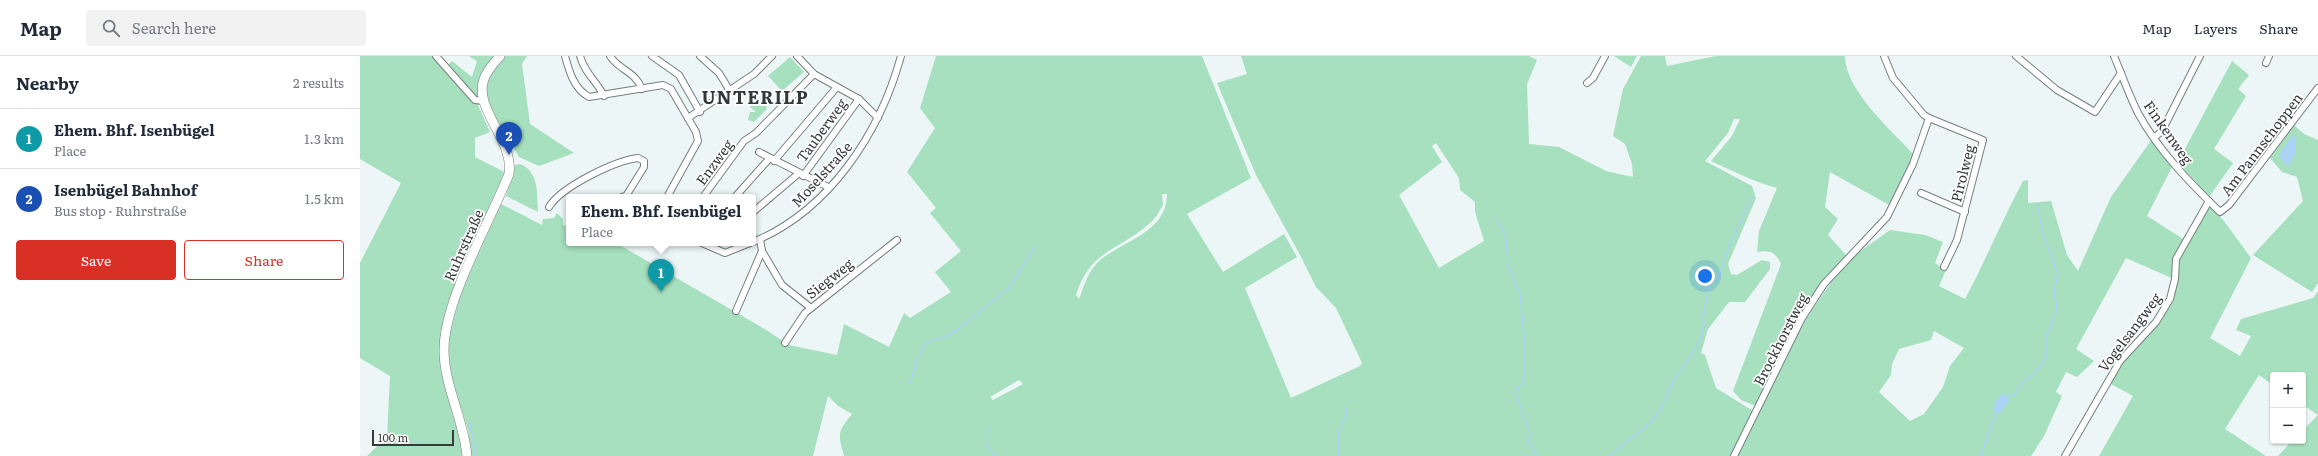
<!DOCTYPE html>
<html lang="en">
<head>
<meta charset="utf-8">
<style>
  body { margin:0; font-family:Literata,serif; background:#f2f2f3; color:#1f2937 }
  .controls { position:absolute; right:12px; bottom:12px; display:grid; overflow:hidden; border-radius:4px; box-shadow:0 1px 3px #0004 }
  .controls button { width:36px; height:36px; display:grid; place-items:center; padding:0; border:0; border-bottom:1px solid #e0e1e3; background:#fff; color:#1f2937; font:20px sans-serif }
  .scale { position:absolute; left:12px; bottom:10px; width:82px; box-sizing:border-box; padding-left:4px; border:2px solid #373b3b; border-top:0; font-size:11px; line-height:14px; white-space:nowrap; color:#373b3b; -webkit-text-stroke:3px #fff; paint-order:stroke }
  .you { position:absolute; left:1345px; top:220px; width:14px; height:14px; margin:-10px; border:3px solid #fff; border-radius:50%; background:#1a73e8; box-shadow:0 0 0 6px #1a73e833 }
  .badge { display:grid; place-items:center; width:26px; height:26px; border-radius:50%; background:#d93025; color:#fff; font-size:13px; font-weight:700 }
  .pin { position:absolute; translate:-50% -33px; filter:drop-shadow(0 1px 2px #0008) }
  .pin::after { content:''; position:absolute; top:21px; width:14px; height:12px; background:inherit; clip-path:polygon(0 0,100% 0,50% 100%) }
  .popup { position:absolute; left:206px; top:138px; width:190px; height:52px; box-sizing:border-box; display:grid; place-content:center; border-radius:4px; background:#fff; filter:drop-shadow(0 1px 3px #0005); font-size:13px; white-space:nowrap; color:#747a83 }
  .popup b { font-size:15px; color:#1f2937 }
  .popup::after { content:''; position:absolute; left:50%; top:100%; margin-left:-8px; border:8px solid transparent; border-top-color:#fff }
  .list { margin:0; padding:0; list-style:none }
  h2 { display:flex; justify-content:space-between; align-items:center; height:52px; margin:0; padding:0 16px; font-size:17px }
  h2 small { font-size:13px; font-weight:400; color:#747a83 }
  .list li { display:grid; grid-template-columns:26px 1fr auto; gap:12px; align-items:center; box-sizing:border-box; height:60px; padding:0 16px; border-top:1px solid #e0e1e3 }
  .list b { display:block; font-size:15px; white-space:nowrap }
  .list p { margin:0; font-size:13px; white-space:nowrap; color:#747a83 }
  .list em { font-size:13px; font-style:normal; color:#747a83 }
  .actions { display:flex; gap:8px; padding:12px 16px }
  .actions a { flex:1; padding:9px 0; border:1px solid #d93025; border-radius:4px; text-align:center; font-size:14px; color:#d93025 }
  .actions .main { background:#d93025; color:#fff }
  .icon { flex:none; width:22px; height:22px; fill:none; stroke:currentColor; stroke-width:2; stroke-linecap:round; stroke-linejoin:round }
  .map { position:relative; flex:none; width:1958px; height:400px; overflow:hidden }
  header { display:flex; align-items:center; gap:24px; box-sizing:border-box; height:56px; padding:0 20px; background:#fff; border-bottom:1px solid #e0e1e3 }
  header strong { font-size:19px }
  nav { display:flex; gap:22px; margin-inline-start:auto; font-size:14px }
  .search { width:280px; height:36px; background:#f2f2f3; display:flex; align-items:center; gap:10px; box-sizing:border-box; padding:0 14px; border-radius:4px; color:#747a83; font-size:15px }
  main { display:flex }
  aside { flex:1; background:#fff }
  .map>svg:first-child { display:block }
  .green { fill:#a6e0be; fill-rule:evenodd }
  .water { fill:#abd2f4 }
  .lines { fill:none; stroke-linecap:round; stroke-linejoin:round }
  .stream { stroke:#abd2f4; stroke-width:1.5 }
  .minor-casing { stroke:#767f7f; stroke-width:8 }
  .secondary-casing { stroke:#767f7f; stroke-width:10 }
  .minor { stroke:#fff; stroke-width:6 }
  .secondary { stroke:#fff; stroke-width:9 }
  .labels { text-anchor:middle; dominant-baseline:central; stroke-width:3.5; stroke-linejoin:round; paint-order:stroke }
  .street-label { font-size:14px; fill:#373b3b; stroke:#fff }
  .district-label { font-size:18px; font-weight:bold; letter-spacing:1px; fill:#32393a; stroke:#fff }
</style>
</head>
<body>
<header>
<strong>Map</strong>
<div class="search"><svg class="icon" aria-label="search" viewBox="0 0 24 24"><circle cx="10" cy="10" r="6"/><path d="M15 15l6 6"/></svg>Search here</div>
<nav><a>Map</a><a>Layers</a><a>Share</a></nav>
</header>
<main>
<aside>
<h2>Nearby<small>2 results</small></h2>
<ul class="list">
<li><span class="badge" style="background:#0f9aa8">1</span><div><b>Ehem. Bhf. Isenbügel</b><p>Place</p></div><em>1.3 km</em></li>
<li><span class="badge" style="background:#1a4fb4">2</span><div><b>Isenbügel Bahnhof</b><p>Bus stop · Ruhrstraße</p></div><em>1.5 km</em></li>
</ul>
<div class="actions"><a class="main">Save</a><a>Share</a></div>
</aside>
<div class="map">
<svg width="1958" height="400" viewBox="0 0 1958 400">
  <rect width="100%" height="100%" fill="#ecf6f6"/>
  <g class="green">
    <polygon points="0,0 72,0 104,35 85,12 92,5 112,21 117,5 109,0 167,0 162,8 170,68 214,97 179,110 159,101 134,59 128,42 118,49 130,76 115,82 115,101 146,117 82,280 103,400 7,400 27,381 30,320 0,302 0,207 41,127 0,103"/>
    <path d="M 576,0 L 842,0 L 891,122 L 827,158 L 863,216 L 924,178 L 937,201 L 885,232 L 931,342 L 1000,310 L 1002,307 L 976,252 L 956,231 L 940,199 L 896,119 L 857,27 L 887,18 L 881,0 L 1169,0 L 1177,4 L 1167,28 L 1169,88 L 1199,91 L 1246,115 L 1273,121 L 1272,108 L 1265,88 L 1253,80 L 1263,33 L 1281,0 L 1305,0 L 1307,10 L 1356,0 L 1485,0 C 1485,34 1532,75 1554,99 L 1531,150 L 1470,116 L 1465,151 L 1478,163 L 1468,179 L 1486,199 L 1464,222 L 1444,251 L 1396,350 L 1381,344 L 1373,335 L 1421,208 C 1416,196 1409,194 1397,196 L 1399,175 L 1417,132 C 1395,126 1372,115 1351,105 L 1372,80 L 1380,63 L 1374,63 L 1368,77 L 1345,105 L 1392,130 L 1396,142 L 1368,208 L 1371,218 L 1377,219 L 1402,204 L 1410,206 L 1410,213 L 1385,246 L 1369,246 L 1348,273 L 1341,297 L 1345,299 L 1356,332 L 1398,358 L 1446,263 L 1472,225 L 1499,196 L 1530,174 L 1565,179 L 1583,186 L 1575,207 L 1586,214 L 1579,230 L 1605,243 C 1626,204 1642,164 1663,125 L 1668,124 L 1668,147 L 1691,145 L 1707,199 L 1718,215 L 1751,141 L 1792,83 L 1812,111 L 1787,160 L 1828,186 L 1849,148 L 1864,165 L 1891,202 L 1850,282 L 1880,300 L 1891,280 L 1876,274 L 1881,263 L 1953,242 L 1958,235 L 1958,400 L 1918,400 L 1932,385 L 1943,385 L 1943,374 L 1958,359 L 1943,349 L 1943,319 L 1913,319 L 1913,329 L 1899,319 L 1865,373 L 1906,400 L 1739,400 L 1773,340 L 1749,327 L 1761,305 L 1813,243 L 1814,223 L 1766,202 L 1716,293 L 1734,305 L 1717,321 L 1706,316 L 1696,336 L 1702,340 L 1684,380 L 1671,400 L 484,400 C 478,378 477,376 492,358 L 478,350 L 468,340 L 453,400 L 111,400 L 108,374 L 89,315 L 87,288 L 101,236 L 141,148 L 182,169 L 183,163 L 194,162 L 197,157 L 203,163 L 203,169 L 209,171 L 209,187 L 256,187 L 403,272 L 429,289 L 477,299 L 484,268 L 529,291 L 544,257 L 550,262 L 591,236 L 575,216 L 601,195 L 570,157 L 576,152 L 547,116 L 575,72 L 560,52 ZM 1076,87 L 1099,122 L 1100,134 L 1115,146 L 1115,156 L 1124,185 L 1079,212 L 1039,139 L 1082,106 L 1072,90 ZM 802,138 L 807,138 C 807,178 760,185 737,207 C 727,218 724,230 719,243 L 716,239 C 730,193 760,195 791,166 C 796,162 800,154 803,149 ZM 1574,275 L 1604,292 L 1590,310 L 1583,331 L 1564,358 L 1550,365 L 1519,336 L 1531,319 L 1532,308 L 1539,293 L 1571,284 ZM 659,324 L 663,328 L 633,344 L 630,341 Z"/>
    <polygon points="1254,0 1277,0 1271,11"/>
    <polygon points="430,1 444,16 422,35 408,20"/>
    <polygon points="1872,5 1889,19 1878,33 1886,40 1854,93 1873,107 1849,141 1818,106"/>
    <polygon points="396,41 404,44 407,53 394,66 388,64 390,56 396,56 390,51 392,43"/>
    <polygon points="1934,69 1944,78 1958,84 1958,227 1952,236 1893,199 1943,145 1937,121 1922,116 1910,102"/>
    <path d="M 160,108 C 179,115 177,137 178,156 L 146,140 L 155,109 Z"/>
  </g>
  <g class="water">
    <polygon points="1933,79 1936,83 1936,95 1928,112 1919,99"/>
    <polygon points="1643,337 1650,344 1639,358 1635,357 1634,354 1635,346"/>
  </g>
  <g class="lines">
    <g class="stream">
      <polyline points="1135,160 1146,182 1148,208 1160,238 1165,290 1165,323 1155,336 1170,377 1168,385 1177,400"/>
      <polyline points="550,328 558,301 565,288 575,283 583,282 601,271 649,232 675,191"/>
      <polyline points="1647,341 1656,337 1661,328 1675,317 1686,302 1686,281 1697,253 1694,236 1698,218 1683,177 1677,149"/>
      <polyline points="110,367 116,400"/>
      <polyline points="628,372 627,390 635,400"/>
      <polyline points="979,400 978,377 987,356 986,350"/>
      <path d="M 1249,400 C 1264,387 1283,375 1296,360 C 1304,349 1307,336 1314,324 C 1321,312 1344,287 1342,273 L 1345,270 L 1343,265 L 1349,228 L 1360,221 L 1363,205 L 1392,140"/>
      <polyline points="1621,400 1636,356"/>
    </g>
    <g class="minor-casing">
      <g id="minor">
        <polyline points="76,0 115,44 124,45"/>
        <path d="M 205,0 C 209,15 214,33 229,41 L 303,29 L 311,33 L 336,76 L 338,85 L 307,141"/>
        <path d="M 220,0 C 225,18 236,24 244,40"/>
        <path d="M 250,0 C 260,15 275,15 282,33"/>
        <polyline points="292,0 319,19 340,56"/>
        <polyline points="340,0 359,17 370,35"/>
        <polyline points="437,0 454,18 499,43 518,62"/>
        <polyline points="1524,0 1533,22 1564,59 1569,62 1623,84 1597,184 1584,211"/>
        <polyline points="1656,0 1697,34 1735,56 1761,17"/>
        <path d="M 1754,0 C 1762,19 1769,39 1778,57 C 1798,94 1830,127 1860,156 L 1869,149 L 1958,32"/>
        <polyline points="1906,7 1909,0"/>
        <polyline points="1227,27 1233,22 1245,0"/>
        <polyline points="328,62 394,18 412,0"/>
        <polyline points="1795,81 1802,75 1840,0"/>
        <polyline points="399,96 468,131"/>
        <polyline points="414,105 477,31"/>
        <polyline points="443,120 499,43"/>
        <polyline points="1561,137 1605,156"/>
        <polyline points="343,141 384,85 396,77 454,18"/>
        <polyline points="375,141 409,103"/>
        <path d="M 189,151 C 201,131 254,105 278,102 L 284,105 L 284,111 L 266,140 L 262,141"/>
        <polyline points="393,156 438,118"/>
        <polyline points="400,183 402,195 422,229 451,252"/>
        <path d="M 393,186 C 469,155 520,77 541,0"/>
        <polyline points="342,187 365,197 390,187"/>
        <polyline points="376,255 402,195"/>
        <polyline points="425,287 445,257 537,184"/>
        <polyline points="1374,400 1442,262 1464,228 1527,161 1553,108 1569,62"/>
        <polyline points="1705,400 1760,305 1796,266 1810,243 1815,223 1816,203 1849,145"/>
      </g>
    </g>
    <g class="secondary-casing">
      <path id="secondary" d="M 107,400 C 104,364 84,330 84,294 C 84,244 130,166 149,118 C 154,83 113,53 124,23 C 127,14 134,7 140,0"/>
    </g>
    <use href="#minor" class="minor"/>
    <use href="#secondary" class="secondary"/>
  </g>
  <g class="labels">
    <g class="street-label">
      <text transform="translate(461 74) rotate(-54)">Tauberweg</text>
      <text transform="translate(1809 76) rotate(55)">Finkenweg</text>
      <text transform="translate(1901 88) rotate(-53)">Am Pannschoppen</text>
      <text transform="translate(354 106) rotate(-54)">Enzweg</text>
      <text transform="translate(1602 117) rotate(-76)">Pirolweg</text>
      <text transform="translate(461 118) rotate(-48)">Moselstraße</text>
      <text transform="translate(103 189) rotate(-66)">Ruhrstraße</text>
      <text transform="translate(469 222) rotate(-38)">Siegweg</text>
      <text transform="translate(1769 276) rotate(-53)">Vogelsangweg</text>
      <text transform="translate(1420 283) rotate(-63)">Brockhorstweg</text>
    </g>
    <g class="district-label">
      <text x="395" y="40">UNTERILP</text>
    </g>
  </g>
</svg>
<div class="controls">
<button>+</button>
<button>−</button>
</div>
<div class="scale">100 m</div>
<div class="you"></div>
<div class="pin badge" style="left:301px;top:236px;background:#0f9aa8">1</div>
<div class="popup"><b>Ehem. Bhf. Isenbügel</b>Place</div>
<div class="pin badge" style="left:149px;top:99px;background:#1a4fb4">2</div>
</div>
</main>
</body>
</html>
